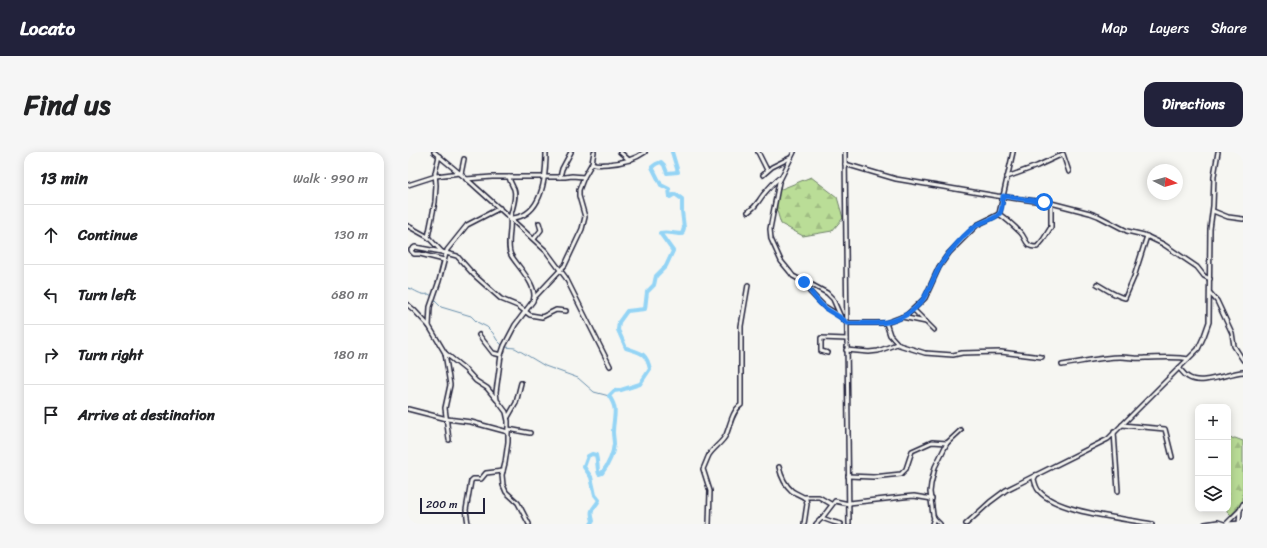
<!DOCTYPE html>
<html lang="en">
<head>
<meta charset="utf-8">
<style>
  body { margin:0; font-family:Sriracha,sans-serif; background:#f6f6f6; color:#202124 }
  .controls { position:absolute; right:12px; bottom:12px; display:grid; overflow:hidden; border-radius:8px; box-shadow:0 2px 10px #0003 }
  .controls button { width:36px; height:36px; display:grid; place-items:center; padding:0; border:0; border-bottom:1px solid #e0e0e0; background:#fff; color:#202124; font:20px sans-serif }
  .compass { position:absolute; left:739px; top:12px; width:36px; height:36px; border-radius:50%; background:#fff; box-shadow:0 2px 10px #0003; rotate:95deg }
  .scale { position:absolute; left:12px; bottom:10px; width:65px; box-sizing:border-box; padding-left:4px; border:2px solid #22223b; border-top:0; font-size:11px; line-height:14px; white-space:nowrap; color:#22223b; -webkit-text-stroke:3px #f6f6f2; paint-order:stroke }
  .stop { position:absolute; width:12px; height:12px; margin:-9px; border:3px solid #1a73e8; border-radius:50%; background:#fff }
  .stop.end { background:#1a73e8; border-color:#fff; box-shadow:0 1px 4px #0008 }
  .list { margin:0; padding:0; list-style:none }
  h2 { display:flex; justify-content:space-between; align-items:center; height:52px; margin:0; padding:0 16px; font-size:17px }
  h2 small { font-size:13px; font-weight:400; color:#757577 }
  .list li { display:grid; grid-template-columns:26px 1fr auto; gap:12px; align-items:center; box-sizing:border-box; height:60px; padding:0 16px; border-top:1px solid #e0e0e0 }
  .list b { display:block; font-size:15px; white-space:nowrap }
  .list em { font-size:13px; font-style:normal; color:#757577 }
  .icon { flex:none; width:22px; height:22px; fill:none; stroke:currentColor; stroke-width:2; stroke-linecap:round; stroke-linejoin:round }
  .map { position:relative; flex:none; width:835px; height:372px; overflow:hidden; border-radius:12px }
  header { display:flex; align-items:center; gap:24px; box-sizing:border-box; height:56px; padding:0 20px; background:#22223b; color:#fff }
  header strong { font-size:19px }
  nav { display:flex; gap:22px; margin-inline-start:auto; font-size:14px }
  .intro { display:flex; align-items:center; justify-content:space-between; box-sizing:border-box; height:96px; padding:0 24px }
  h1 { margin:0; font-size:28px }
  .button { padding:10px 18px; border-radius:12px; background:#22223b; color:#fff; font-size:14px; font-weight:700 }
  main { display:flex; gap:24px; padding:0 24px }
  aside { flex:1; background:#fff; border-radius:12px; box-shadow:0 2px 10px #0003 }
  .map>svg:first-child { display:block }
  .forest { fill:url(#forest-firs); stroke:#6e8069 }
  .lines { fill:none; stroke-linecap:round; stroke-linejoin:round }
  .stream { stroke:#668dab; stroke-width:1 }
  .river { stroke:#94d4f5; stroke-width:4 }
  .minor-casing { stroke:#22223b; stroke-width:6 }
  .minor { stroke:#f6f6f2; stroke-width:3 }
  .route { stroke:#1a73e8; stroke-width:5 }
</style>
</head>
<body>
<header>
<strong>Locato</strong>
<nav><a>Map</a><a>Layers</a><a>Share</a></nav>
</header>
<div class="intro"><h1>Find us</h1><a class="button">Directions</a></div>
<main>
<aside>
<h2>13 min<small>Walk · 990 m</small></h2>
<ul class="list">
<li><svg class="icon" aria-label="ahead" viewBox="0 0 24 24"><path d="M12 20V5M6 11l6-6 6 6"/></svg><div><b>Continue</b></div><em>130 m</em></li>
<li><svg class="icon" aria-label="left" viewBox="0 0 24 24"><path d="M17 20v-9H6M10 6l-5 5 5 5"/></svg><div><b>Turn left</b></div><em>680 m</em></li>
<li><svg class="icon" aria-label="right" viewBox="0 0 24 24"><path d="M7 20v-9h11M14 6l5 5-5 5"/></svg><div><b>Turn right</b></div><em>180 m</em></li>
<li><svg class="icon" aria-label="arrive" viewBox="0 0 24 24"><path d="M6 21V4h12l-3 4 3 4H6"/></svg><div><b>Arrive at destination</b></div></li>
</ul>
</aside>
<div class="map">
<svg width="835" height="372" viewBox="0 0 835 372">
  <defs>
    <pattern id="forest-firs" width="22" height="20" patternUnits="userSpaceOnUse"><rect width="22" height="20" fill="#badd97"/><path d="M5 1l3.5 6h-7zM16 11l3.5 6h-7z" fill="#a0bd83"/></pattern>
  </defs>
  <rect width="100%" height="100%" fill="#f6f6f2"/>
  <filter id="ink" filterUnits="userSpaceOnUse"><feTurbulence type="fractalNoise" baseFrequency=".025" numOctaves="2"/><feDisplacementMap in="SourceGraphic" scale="8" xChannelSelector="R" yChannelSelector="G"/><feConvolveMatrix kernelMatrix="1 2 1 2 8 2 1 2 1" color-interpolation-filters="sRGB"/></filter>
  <g filter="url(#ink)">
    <g class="forest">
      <polygon points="403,25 429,45 435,66 424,79 395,84 373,72 368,56 371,38"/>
      <polygon points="827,286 835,289 835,348 834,351 823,363 817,357 820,357 820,287"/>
    </g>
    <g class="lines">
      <g class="stream">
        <path d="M 0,136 C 8,138 12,144 21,142 L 25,145"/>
        <polyline points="26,148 33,155 63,164 69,170 79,175 85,181 89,188 95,194"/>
        <polyline points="97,195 107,196 137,214 170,226 186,240 201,244"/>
      </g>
      <path class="river" d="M 183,372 L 185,369 C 181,355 186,358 191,348 L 187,343 L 183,325 L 176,315 L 180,304 L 184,302 L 188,303 C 190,310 189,317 191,322 L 194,321 C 200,313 205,303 206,292 C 206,288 205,284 205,280 C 205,265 211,258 201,244 L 206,239 L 213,238 L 232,232 L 242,217 C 238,200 233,201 218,196 L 210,178 L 211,170 L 219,159 L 237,157 L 239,140 L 246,133 L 248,124 L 258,114 L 265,99 L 252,81 C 259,79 267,82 274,82 L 276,76 L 274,59 L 274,47 L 267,42 L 262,45 L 261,37 L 253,33 L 244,15 L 248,12 L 253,10 L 256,13 L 259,21 L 270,20 L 264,0"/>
      <g class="minor-casing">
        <g id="minor">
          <path d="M 26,0 L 61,29 L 102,66 C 104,76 98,94 103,103 C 109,114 131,134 125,149 L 107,173 L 96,194 L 93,203 L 88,240 L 89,248 L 98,260 L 100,269 L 100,290 L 97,311 L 94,323 L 95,333 L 98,340 L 110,351 L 121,372"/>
          <polyline points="212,0 221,8"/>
          <polyline points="350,0 359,18"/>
          <polyline points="386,0 371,30 362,77 363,87 373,109 382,120 385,124 396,130 402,140 416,154 432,164 439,171 478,171 499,163 517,146 531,115 541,101 569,73 591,62 605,0"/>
          <polyline points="437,0 441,372"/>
          <path d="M 184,11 C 190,14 193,12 200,12 C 213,11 226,8 237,0"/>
          <polyline points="437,12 488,27 589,44 643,51 682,61 690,64 719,79 736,83 755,92 789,115 796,124 802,127"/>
          <polyline points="53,22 56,7"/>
          <polyline points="355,23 364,15 382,6"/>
          <path d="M 101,25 C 102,30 104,33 106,37 C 109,45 104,57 102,66"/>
          <polyline points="152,25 154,17 163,0"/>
          <polyline points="599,25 629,14 655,2 661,20"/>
          <polyline points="58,27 84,25 157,25 164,24 176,25"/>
          <polyline points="0,33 28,24 52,21"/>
          <polyline points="805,59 820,65 835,67"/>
          <path d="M 340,60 C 349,54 349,51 355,43 C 360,37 365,31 371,26"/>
          <path d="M 591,62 C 600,68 606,74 613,81 C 616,84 617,89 620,92 C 622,95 625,95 629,95 L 635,88 L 643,75 L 643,51"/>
          <polyline points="102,66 138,99 158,126 202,214"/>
          <path d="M 104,66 C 135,64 138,24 138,0"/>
          <polyline points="0,74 20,85 34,100 49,104 66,123 93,147 110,154 122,163 134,165 148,158 158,159"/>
          <polyline points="20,85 27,50 28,33 27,21 31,4"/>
          <polyline points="126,87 133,78 131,71"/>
          <polyline points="34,100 7,95 3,98 4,100 6,102 12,102 36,108"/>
          <polyline points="395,128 419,141 425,147 432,163"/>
          <path d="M 689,132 C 698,137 707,144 717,146 L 726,125 L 739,84"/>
          <polyline points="802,141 809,149 824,181 826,194 835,208"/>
          <polyline points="126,146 157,113 174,77 177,65 171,44 171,38 176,25 184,11 186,0"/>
          <polyline points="0,153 6,158 21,174 37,201 58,218 68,229 79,236 88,247"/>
          <polyline points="506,157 507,159 518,170"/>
          <polyline points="494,165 518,170 526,178"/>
          <polyline points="478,171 482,183 491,193 517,201 545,203 554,201 593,200 634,205"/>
          <polyline points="21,174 22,155 31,129 39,98 59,73 92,56"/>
          <polyline points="71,183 85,201 93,203"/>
          <polyline points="438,198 461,200 470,199 489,192"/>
          <polyline points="37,201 42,233 37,256 41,288"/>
          <polyline points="420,201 413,199 413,186 439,187"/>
          <path d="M 654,213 C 674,210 693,205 712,205 C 721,205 729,207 737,206 C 748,206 771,204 780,207"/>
          <path d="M 771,216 C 774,219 776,223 780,225 C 793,234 820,221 835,220"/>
          <polyline points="0,257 39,267 63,270 100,280"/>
          <polyline points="100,265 108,251 113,231"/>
          <polyline points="714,273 757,277 764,305"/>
          <polyline points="100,277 122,281"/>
          <polyline points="706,280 710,339"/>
          <path d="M 371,315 C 373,324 377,333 384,339 C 388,342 394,343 398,347 L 399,352 L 396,372"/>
          <path d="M 628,323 L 626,327 C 627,331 628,336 631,339 C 650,361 716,366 744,372"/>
          <polyline points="440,324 465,325 493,322 498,317 504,299 524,290 539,291 553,278"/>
          <polyline points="396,345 411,345 423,352"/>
          <polyline points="441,351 495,345 506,344 524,347"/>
          <polyline points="414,366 427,349 441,352"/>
          <polyline points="60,372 58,358 63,329 65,327 73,327 78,321 95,319"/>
          <path d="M 301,372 L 302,339 L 295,317 C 297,313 299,307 301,303 C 306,295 314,291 318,283 C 322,274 324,259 333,253 L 333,174 L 340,133"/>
          <polyline points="408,372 414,366 425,370 433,372"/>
          <polyline points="524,372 526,366"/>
          <polyline points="532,372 526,366 525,363 522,340 523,332 527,315 539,291"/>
          <polyline points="558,372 582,350 598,338 700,287 790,197 796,184 801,170 802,77 805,54 806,24 810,0"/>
          <polyline points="797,372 810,370 816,372"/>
          <polyline points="818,372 832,358 835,352"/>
          <polyline points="818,372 835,371"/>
          <polyline points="831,372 832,358"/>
        </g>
      </g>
      <use href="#minor" class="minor"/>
    </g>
  </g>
  <g class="lines" filter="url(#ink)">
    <path class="route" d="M 396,130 C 402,139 409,150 417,156 C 425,162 431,163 439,171 C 458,171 479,174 496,164 C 526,147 521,123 541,101 C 549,91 559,80 569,73 C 575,69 586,68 591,62 C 595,58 594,49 595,44 L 636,50"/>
  </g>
</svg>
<div class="controls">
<button>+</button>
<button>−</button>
<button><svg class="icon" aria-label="layers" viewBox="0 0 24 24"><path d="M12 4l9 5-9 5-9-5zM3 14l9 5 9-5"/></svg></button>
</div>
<svg class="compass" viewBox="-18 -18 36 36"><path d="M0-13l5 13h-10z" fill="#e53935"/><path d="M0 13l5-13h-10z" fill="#757577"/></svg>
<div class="scale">200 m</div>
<div class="stop" style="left:636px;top:50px"></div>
<div class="stop end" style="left:396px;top:130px"></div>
</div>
</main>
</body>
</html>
